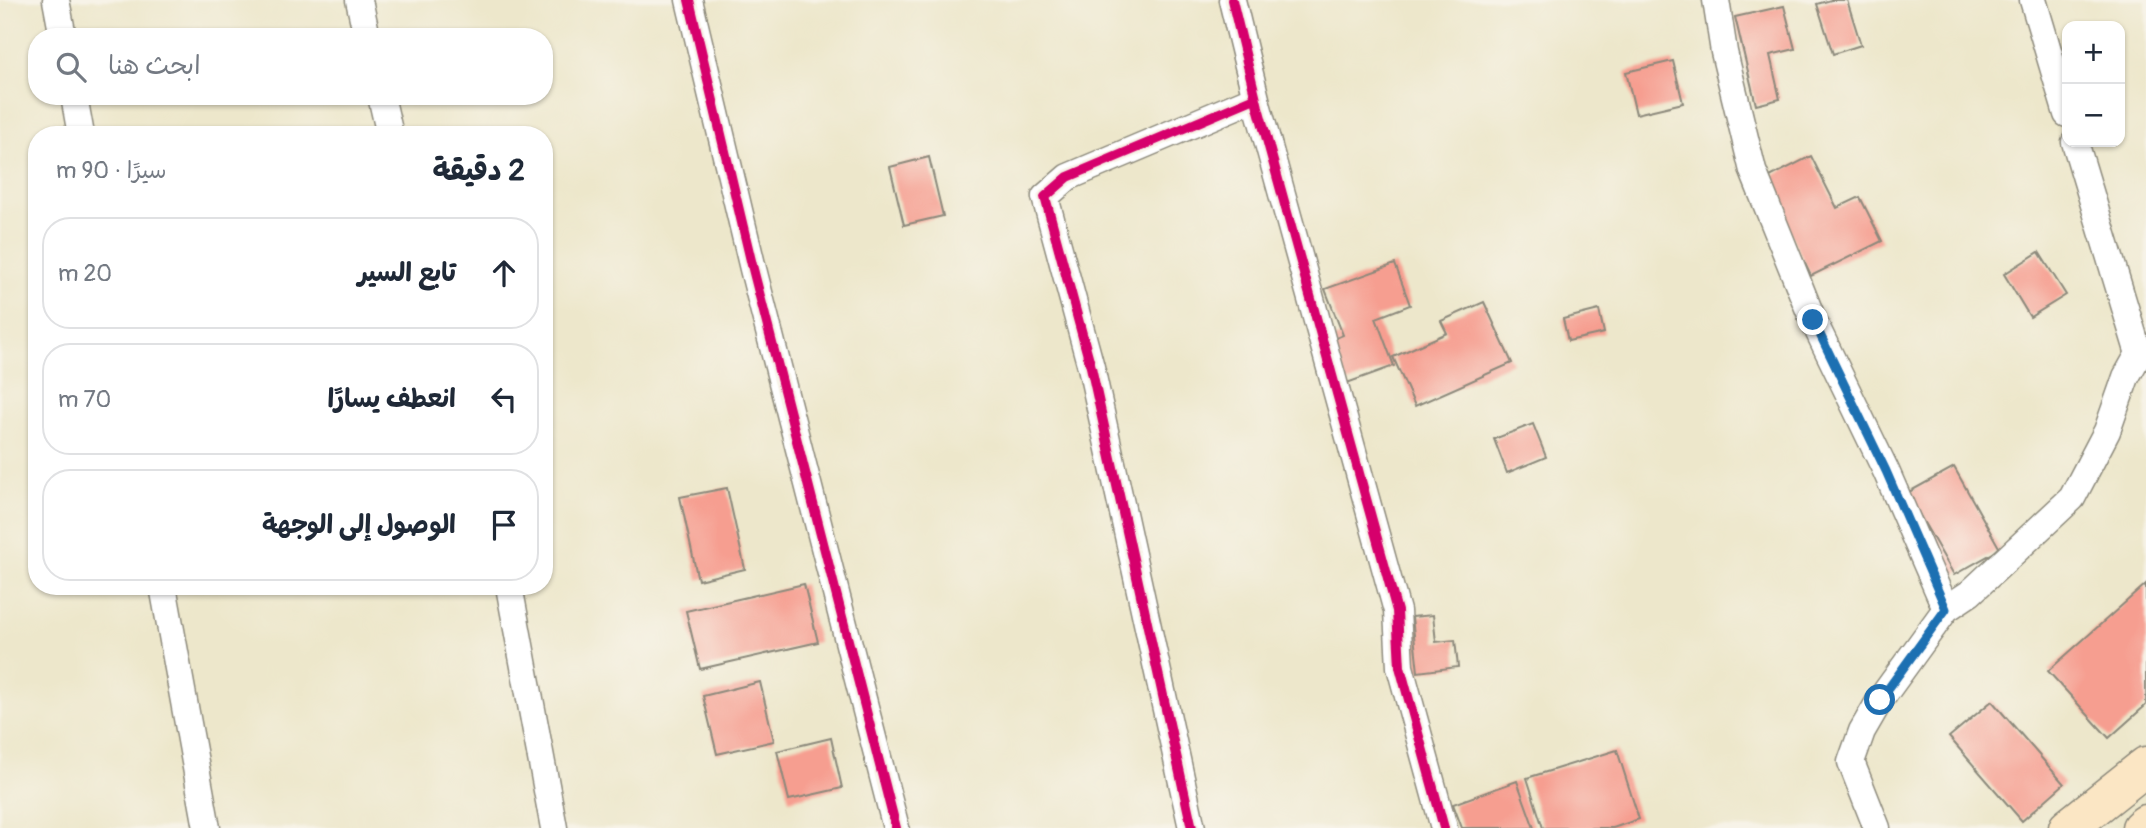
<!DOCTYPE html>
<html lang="ar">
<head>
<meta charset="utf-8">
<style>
  body { margin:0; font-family:Pangolin,"Playpen Sans Arabic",sans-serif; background:#f2f2f3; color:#1f2937; direction:rtl }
  .controls { position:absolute; right:21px; top:21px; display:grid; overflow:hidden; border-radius:14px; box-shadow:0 2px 5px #0004 }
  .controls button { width:63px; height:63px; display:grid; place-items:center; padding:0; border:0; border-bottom:2px solid #e0e1e3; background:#fff; color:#1f2937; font:35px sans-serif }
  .stop { position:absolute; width:21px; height:21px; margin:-16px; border:5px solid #1f6fb2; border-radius:50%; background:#fff }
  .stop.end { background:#1f6fb2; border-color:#fff; box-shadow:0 2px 7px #0008 }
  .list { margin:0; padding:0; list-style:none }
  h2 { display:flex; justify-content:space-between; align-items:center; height:91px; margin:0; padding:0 28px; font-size:30px }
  h2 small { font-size:23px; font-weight:400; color:#747a83 }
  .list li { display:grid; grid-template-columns:46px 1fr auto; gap:21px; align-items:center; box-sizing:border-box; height:112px; margin:0 14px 14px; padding:0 14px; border:2px solid #e0e1e3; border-radius:28px }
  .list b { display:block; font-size:26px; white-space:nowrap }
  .list em { font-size:23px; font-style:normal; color:#747a83 }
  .icon { flex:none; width:38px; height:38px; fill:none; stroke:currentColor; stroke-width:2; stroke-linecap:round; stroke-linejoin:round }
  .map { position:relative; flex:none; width:2146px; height:828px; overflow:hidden; direction:ltr }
  .search { position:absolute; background:#fff; box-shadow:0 2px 5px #0004; left:28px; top:28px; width:525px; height:77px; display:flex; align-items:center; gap:18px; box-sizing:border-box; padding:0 24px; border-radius:28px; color:#747a83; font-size:26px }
  .panel { position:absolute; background:#fff; box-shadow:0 2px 5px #0004; left:28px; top:126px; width:525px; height:469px; border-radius:28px; direction:rtl }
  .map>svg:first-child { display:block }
  .building { fill:#f69e90 }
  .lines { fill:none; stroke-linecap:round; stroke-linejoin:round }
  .minor-casing { stroke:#8c897b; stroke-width:29 }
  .secondary-casing { stroke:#8c897b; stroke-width:41 }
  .minor { stroke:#fff; stroke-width:26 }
  .secondary { stroke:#fbe6c4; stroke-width:38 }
  .cycleway-casing { stroke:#f7f3e8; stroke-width:15 }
  .cycleway { stroke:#d6006c; stroke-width:10 }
  .route { stroke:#1f6fb2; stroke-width:9 }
</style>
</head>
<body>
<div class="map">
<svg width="2146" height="828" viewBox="0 0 2146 828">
  <rect width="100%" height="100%" fill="#f7f3e8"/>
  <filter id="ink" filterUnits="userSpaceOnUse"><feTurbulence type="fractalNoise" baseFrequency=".0143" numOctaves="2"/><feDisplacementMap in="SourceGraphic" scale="14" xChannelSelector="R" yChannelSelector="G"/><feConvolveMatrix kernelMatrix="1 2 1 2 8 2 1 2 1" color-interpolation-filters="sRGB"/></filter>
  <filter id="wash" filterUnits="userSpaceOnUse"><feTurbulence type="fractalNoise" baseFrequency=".00686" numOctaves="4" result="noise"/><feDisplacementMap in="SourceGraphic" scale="28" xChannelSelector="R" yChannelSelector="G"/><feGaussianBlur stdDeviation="1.57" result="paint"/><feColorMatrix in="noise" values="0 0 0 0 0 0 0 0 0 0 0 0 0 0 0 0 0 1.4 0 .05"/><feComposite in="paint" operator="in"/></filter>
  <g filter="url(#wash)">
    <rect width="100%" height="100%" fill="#ede7cb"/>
    <g id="blocks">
      <g class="building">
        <polygon points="1831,0 1847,0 1861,45 1833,54 1817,4"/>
        <polygon points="1784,6 1795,49 1770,55 1780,99 1756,105 1735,17"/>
        <polygon points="1673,61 1683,103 1636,114 1626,72"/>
        <polygon points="1811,156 1837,208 1860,197 1882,241 1811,276 1764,180"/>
        <polygon points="929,157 943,216 904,225 890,167"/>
        <polygon points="2039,252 2066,295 2030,317 2004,274"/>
        <polygon points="1395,264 1410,305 1376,318 1394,366 1347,383 1331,340 1343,335 1325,289"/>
        <polygon points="1484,302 1512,363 1415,406 1393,357 1447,333 1441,321"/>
        <polygon points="1599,310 1604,333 1568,341 1563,319"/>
        <polygon points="1533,424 1546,457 1507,473 1494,439"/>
        <polygon points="1954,467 2000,549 1954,575 1907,493"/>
        <polygon points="727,488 745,569 698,580 680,497"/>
        <polygon points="804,584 818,642 700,669 686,611"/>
        <polygon points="2146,584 2146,705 2109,738 2048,671"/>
        <polygon points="1433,615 1436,642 1455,640 1458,667 1418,672 1412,617"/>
        <polygon points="760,682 774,741 717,754 703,696"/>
        <polygon points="1992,701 2064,784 2022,821 1949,737"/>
        <polygon points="831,738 842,788 789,800 777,751"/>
        <polygon points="1617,750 1639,819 1613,828 1543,828 1527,778"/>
        <polygon points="1517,781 1534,828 1462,828 1453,804"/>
      </g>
    </g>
  </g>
  <g filter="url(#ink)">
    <use href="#blocks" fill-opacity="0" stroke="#8c897b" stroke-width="2"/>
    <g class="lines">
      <g class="minor-casing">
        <g id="minor">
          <polyline points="56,0 63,37"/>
          <polyline points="359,0 367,37"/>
          <polyline points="689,0 753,269 896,828"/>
          <polyline points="1232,0 1258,107 1397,611 1400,667 1444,828"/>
          <polyline points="1716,0 1724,52 1753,171 1813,320 1886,471 1946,609"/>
          <polyline points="2033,0 2067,114"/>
          <polyline points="74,96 81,135"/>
          <polyline points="381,96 390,135"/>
          <polyline points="163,586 207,828"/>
          <polyline points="509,586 554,828"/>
          <polyline points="1192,828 1091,367 1045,197 1068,177 1255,98"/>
          <polyline points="1877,828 1851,762 1862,731 1880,700 1946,609 1970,593 2072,498 2107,431 2126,377 2139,354 2075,142"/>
        </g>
      </g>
      <g class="secondary-casing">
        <g id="secondary">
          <polyline points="2068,828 2146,766"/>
          <polyline points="2141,828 2146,824"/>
        </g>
      </g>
      <use href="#minor" class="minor"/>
      <use href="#secondary" class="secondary"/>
      <g class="cycleway-casing">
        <g id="cycleway">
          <polyline points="689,0 753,269 896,828"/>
          <polyline points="1232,0 1258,107 1397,611 1400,667 1444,828"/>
          <polyline points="1192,828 1091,367 1045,197 1068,177 1255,98"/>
        </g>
      </g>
      <use href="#cycleway" class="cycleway"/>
    </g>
  </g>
  <g class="lines" filter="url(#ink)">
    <polyline class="route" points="1813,320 1886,471 1946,609 1880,700"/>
  </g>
</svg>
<div class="controls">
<button>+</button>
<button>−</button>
</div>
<div class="stop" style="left:1880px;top:700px"></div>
<div class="stop end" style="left:1813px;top:320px"></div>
<div class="search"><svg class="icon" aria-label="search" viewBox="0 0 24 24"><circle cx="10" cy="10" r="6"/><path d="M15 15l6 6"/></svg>ابحث هنا</div>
<section class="panel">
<h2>2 دقيقة<small>سيرًا · 90 m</small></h2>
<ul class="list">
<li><svg class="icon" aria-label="ahead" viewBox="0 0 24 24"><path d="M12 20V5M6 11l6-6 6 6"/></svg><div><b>تابع السير</b></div><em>20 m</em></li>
<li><svg class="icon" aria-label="left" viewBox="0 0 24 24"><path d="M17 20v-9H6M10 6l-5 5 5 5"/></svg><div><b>انعطف يسارًا</b></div><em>70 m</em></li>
<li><svg class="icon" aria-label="arrive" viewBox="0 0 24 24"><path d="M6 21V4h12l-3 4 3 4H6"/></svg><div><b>الوصول إلى الوجهة</b></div></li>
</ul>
</section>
</div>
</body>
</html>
